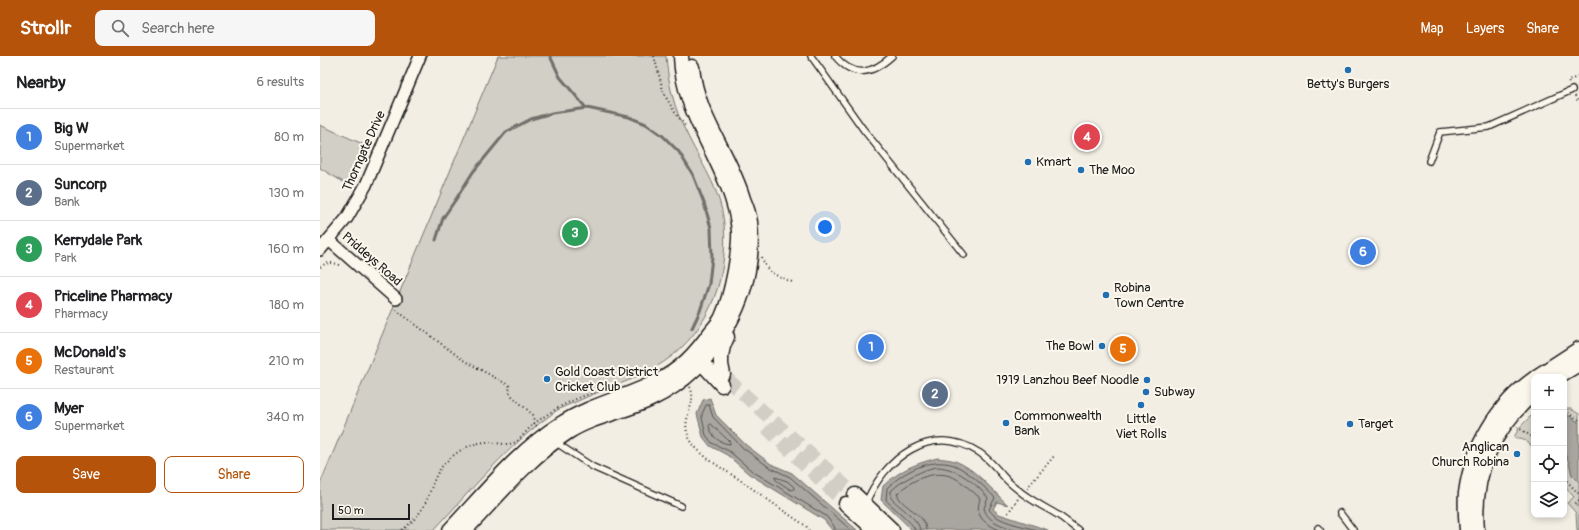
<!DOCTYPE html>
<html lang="en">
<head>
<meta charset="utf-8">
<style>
  body { margin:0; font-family:Pangolin,sans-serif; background:#f6f6f6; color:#202124 }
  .controls { position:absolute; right:12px; bottom:12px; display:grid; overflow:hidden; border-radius:8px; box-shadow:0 2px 6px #0003 }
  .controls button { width:36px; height:36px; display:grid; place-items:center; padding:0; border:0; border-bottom:1px solid #e0e0e0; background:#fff; color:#202124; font:20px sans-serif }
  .scale { position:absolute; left:12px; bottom:10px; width:78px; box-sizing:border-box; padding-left:4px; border:2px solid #1c1c1c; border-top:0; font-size:11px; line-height:14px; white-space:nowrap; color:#1c1c1c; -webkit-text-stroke:3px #fbf7ec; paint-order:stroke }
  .you { position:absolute; left:505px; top:171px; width:14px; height:14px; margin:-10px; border:3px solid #fff; border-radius:50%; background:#1a73e8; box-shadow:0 0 0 6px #1a73e833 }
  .badge { display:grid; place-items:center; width:26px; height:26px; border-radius:50%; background:#b45309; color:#fff; font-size:13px; font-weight:700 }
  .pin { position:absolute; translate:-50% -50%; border:2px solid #fff; box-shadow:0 1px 4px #0006 }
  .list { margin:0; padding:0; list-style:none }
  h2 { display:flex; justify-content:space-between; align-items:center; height:52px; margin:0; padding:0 16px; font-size:17px }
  h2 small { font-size:13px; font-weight:400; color:#757577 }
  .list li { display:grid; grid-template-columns:26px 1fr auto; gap:12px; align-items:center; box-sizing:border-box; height:56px; padding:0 16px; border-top:1px solid #e0e0e0 }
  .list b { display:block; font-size:15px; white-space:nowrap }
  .list p { margin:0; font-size:13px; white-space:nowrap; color:#757577 }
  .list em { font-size:13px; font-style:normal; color:#757577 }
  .actions { display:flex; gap:8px; padding:12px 16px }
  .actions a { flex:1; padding:9px 0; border:1px solid #b45309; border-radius:8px; text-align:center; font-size:14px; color:#b45309 }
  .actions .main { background:#b45309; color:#fff }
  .icon { flex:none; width:22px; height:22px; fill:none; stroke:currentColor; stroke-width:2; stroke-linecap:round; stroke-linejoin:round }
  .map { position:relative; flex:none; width:1259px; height:474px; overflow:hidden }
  header { display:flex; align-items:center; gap:24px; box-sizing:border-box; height:56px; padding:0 20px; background:#b45309; color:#fff }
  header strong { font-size:19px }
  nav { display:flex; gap:22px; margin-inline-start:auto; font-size:14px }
  .search { width:280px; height:36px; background:#f6f6f6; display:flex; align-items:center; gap:10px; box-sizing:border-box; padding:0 14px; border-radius:8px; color:#757577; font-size:15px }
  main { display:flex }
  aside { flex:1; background:#fff }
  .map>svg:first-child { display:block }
  .green { fill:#d2cfc6; stroke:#777671 }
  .water { fill:#a9a6a0; stroke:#716f6b }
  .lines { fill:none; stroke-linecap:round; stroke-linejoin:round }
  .shore { stroke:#545351; stroke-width:1 }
  .stream { stroke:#716f6b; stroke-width:3 }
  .tertiary-tunnel { stroke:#d2cec6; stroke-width:14; stroke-dasharray:14 7; stroke-linecap:butt }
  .service-casing { stroke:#1c1c1c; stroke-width:8 }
  .minor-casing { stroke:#1c1c1c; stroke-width:14 }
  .tertiary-casing { stroke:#1c1c1c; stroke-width:17 }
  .path { stroke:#1c1c1c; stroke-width:2; stroke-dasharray:1 3; stroke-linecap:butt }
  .service { stroke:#fbf7ec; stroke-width:5.5 }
  .minor { stroke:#fbf7ec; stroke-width:11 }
  .tertiary { stroke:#fbf7ec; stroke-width:14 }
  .poi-dot { fill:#1f6fb2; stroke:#fbf7ec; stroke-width:1.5 }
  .labels { text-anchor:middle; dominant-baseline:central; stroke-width:4; stroke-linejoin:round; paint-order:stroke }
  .poi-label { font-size:13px; fill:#1c1c1c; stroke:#fbf7ec; text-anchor:start }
  .street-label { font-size:13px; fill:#1c1c1c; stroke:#fbf7ec }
</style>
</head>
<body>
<header>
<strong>Strollr</strong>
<div class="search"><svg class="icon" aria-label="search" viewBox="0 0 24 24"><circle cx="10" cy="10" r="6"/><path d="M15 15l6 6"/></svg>Search here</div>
<nav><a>Map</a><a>Layers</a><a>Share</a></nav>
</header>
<main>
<aside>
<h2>Nearby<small>6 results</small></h2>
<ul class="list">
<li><span class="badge" style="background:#3f7fe0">1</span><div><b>Big W</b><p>Supermarket</p></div><em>80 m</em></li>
<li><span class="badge" style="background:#5c6f8a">2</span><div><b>Suncorp</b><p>Bank</p></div><em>130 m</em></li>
<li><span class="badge" style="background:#2e9e5b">3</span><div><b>Kerrydale Park</b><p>Park</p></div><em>160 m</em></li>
<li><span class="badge" style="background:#e0444e">4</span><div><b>Priceline Pharmacy</b><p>Pharmacy</p></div><em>180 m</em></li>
<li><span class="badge" style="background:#e8710a">5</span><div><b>McDonald's</b><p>Restaurant</p></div><em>210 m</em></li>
<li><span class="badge" style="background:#3f7fe0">6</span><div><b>Myer</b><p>Supermarket</p></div><em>340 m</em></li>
</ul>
<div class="actions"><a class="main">Save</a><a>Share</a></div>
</aside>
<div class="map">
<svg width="1259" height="474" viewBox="0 0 1259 474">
  <rect width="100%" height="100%" fill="#f2eee4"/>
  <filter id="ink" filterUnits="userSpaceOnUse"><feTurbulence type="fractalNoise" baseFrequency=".025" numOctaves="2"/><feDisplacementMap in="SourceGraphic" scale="8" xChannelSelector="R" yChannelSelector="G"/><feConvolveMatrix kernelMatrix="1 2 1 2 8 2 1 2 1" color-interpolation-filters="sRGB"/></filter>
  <g filter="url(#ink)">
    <g class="green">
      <path d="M 178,0 L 346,0 C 348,27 354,52 366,76 C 380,106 401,133 404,168 C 409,226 386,283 334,312 C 310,326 283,333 258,345 C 251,348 242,351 236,355 C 189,388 152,433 114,474 L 0,474 L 0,428 Z"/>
      <polygon points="0,69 45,89 28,129 0,112"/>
      <polygon points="1244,353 1251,353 1259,358 1259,367 1250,360 1244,360"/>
      <polygon points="1214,357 1214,392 1206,385 1194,381 1200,371"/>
      <polygon points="1244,396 1249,406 1252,419 1259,426 1259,474 1257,474 1256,457 1247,447 1254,441 1244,430"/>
    </g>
    <g class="water">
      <polygon points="390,342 396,359 426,389 451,408 472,417 537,474 512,474 504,464 429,418 407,399 390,390 383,381 377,358 383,344"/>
      <polygon points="1244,360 1250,360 1259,367 1259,426 1252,419 1249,406 1244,396"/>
      <path d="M 617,402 C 623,403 629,403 635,405 C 655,412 673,435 688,449 L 677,446 L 673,453 L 679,458 L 728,474 L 592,474 L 561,444 L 563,430 C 582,413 592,409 617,402 Z"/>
    </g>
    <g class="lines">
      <g class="shore">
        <path d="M 391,368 L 410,386 L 410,388 C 399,387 392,381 389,370 Z"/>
        <polygon points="455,421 467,425 474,431 474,433 471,434 456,424"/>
        <polyline points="515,474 514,470 506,460 432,415 409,395 392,387 386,379 382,362 382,358 386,349 389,349 393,361 423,392 449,411 470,421 531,474"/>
        <path d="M 595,474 C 594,467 572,451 566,444 L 567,432 C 583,416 610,401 634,409 C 647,414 665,431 675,442 L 669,453 C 675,466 704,470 717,474"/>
        <path d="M 600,474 C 599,463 579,451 571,442 L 571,435 C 578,428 586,423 594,419 C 601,416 611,411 618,411 C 637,412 657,428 668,442 L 664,452 C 667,467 688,472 700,474"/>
        <path d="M 606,474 C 605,456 583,453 577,438 C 589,425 612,414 630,420 C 640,423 649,433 658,440 L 660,443 C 654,461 665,468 680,474"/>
      </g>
      <g class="stream">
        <polyline points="230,0 240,21 266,52"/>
        <polyline points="116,184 123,162 136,143 153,116 186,76 211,63 232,57 267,52 309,61 326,68 343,80 359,96 373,119 384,147 391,172 392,201 389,228 380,255 372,272"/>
      </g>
      <g class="tertiary-tunnel">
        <polyline points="407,323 535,439"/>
        <polyline points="446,371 526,448"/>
      </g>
      <g class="service-casing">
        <g id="service">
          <polyline points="491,0 543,73 644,199"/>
          <path d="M 515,0 C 534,23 552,18 572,0"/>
          <polyline points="1109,105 1120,76 1169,71 1252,34"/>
          <polyline points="235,386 273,411 361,450"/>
          <path d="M 545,449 C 564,402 611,365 660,397 C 670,404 676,412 684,421 C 689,427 696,432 702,437 C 714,446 726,452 738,459 C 745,464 751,469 758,474"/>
          <polyline points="1020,457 1033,474"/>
          <polyline points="998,472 1000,474"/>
        </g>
      </g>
      <g class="minor-casing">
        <g id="minor">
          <polyline points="9,184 76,243"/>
          <polyline points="0,194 27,162 46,129 100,0"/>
        </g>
      </g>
      <g class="tertiary-casing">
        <g id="tertiary">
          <polyline points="377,299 381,306 402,329"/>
          <path d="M 403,318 C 399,305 400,294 407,281"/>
          <polyline points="1216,321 1259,293"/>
          <polyline points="1237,321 1259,308"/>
          <polyline points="535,439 572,474"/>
          <polyline points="526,448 555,474"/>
          <path d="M 130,474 C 165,437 198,395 241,368 C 270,349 305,342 336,326 C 361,314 375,298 391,276 C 395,271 400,266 402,261 C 409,246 412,231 415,215 C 417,202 420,188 419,175 C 413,111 363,66 361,0"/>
          <path d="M 145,474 C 178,440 208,402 248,376 C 273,360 304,356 331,343 C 396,312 437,239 430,166 C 429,159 426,150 423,143 C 410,98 376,59 372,11"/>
          <path d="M 1147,474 C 1146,462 1145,449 1146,437 C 1152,392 1177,349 1214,323"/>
          <path d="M 1157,474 C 1152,418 1172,373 1214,337"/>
        </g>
      </g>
      <g class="path">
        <polyline points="334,0 344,38 354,55 366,71"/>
        <polyline points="1249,27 1248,25 1259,20"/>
        <polyline points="1255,40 1259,47"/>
        <path d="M 442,201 C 447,219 457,219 472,226"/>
        <path d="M 0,211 C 7,206 12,206 20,209"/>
        <polyline points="76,254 143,304 190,330 189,335 191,339 213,359 214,368 218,371"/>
        <path d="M 370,331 C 378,347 361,362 368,379 C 375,399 406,414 423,426 C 444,441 465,456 486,470 L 489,474"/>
        <polyline points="1244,356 1246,356 1259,364"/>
        <polyline points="1197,371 1214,382"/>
        <polyline points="1244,422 1259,438"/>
        <polyline points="707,432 735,399"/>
        <polyline points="1259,444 1255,448 1259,453"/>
        <polyline points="688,457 698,443"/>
        <path d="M 82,474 C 93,466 103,455 108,441 C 113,428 115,417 126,406 C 137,395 152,386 169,386 C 177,387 188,390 196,386 C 203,381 208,372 215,367 C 235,352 260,339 284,334"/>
      </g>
      <use href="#service" class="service"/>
      <use href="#minor" class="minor"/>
      <use href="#tertiary" class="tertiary"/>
    </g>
  </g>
  <g class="poi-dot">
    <circle cx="1028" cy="14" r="4"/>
    <circle cx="708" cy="106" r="4"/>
    <circle cx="761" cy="114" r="4"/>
    <circle cx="786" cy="239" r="4"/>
    <circle cx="782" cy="290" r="4"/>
    <circle cx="227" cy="323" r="4"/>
    <circle cx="827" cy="324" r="4"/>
    <circle cx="826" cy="336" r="4"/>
    <circle cx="821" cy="349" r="4"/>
    <circle cx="686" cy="367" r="4"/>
    <circle cx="1030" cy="368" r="4"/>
    <circle cx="1197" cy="398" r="4"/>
  </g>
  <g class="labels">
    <g class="poi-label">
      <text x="1028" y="28" text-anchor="middle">Betty's Burgers</text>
      <text x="716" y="106">Kmart</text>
      <text x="769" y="114">The Moo</text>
      <text x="794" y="232">Robina<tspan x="794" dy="15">Town Centre</tspan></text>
      <text x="774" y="290" text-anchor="end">The Bowl</text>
      <text x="235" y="316">Gold Coast District<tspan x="235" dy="15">Cricket Club</tspan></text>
      <text x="819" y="324" text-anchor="end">1919 Lanzhou Beef Noodle</text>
      <text x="834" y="336">Subway</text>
      <text x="694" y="360">Commonwealth<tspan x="694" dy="15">Bank</tspan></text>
      <text x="821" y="363" text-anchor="middle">Little<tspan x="821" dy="15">Viet Rolls</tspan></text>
      <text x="1038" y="368">Target</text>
      <text x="1189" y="391" text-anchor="end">Anglican<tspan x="1189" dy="15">Church Robina</tspan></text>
    </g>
    <g class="street-label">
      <text transform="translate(44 95) rotate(-66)">Thorngate Drive</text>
      <text transform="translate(52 203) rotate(41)">Priddeys Road</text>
    </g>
  </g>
</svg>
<div class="controls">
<button>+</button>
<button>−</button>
<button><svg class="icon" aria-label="locate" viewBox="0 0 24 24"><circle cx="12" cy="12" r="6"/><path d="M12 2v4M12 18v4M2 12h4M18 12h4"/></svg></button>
<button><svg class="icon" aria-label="layers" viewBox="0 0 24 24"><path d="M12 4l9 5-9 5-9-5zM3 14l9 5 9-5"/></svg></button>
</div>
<div class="scale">50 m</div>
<div class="you"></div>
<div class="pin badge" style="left:551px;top:291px;background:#3f7fe0">1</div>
<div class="pin badge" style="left:615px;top:338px;background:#5c6f8a">2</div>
<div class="pin badge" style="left:255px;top:177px;background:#2e9e5b">3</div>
<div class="pin badge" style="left:767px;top:81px;background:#e0444e">4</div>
<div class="pin badge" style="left:803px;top:293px;background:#e8710a">5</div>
<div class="pin badge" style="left:1043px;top:196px;background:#3f7fe0">6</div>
</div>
</main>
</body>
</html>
